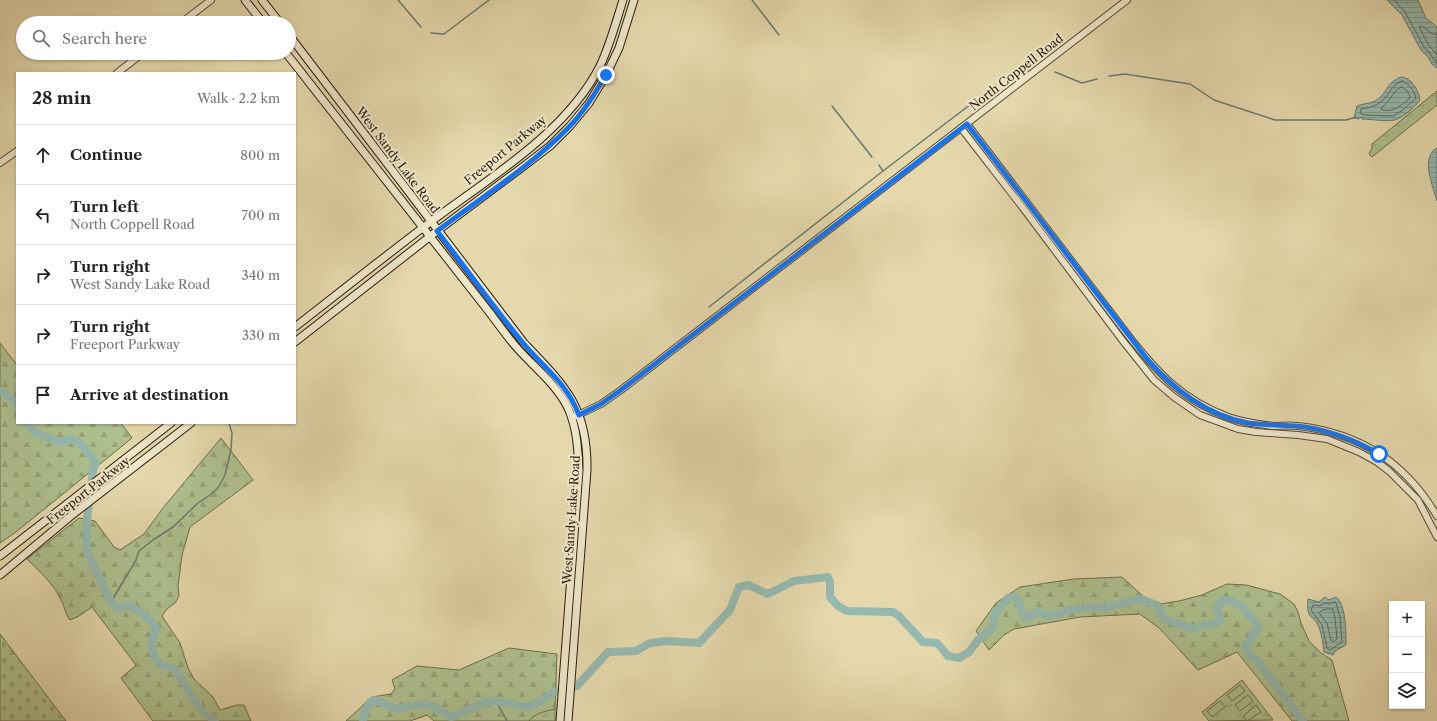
<!DOCTYPE html>
<html lang="en">
<head>
<meta charset="utf-8">
<style>
  body { margin:0; font-family:"Libre Caslon Text",serif; background:#f6f6f6; color:#222 }
  .controls { position:absolute; right:12px; bottom:12px; display:grid; overflow:hidden; border-radius:0px; box-shadow:0 1px 3px #0004 }
  .controls button { width:36px; height:36px; display:grid; place-items:center; padding:0; border:0; border-bottom:1px solid #e0e0e0; background:#fff; color:#222; font:20px sans-serif }
  .stop { position:absolute; width:12px; height:12px; margin:-9px; border:3px solid #1a73e8; border-radius:50%; background:#fff }
  .stop.end { background:#1a73e8; border-color:#fff; box-shadow:0 1px 4px #0008 }
  .list { margin:0; padding:0; list-style:none }
  h2 { display:flex; justify-content:space-between; align-items:center; height:52px; margin:0; padding:0 16px; font-size:17px }
  h2 small { font-size:13px; font-weight:400; color:#767676 }
  .list li { display:grid; grid-template-columns:26px 1fr auto; gap:12px; align-items:center; box-sizing:border-box; height:60px; padding:0 16px; border-top:1px solid #e0e0e0 }
  .list b { display:block; font-size:15px; white-space:nowrap }
  .list p { margin:0; font-size:13px; white-space:nowrap; color:#767676 }
  .list em { font-size:13px; font-style:normal; color:#767676 }
  .icon { flex:none; width:22px; height:22px; fill:none; stroke:currentColor; stroke-width:2; stroke-linecap:round; stroke-linejoin:round }
  .map { position:relative; flex:none; width:1437px; height:721px; overflow:hidden }
  .search { position:absolute; background:#fff; box-shadow:0 1px 3px #0004; left:16px; top:16px; width:280px; height:44px; display:flex; align-items:center; gap:10px; box-sizing:border-box; padding:0 14px; border-radius:22px; color:#767676; font-size:15px }
  .panel { position:absolute; background:#fff; box-shadow:0 1px 3px #0004; left:16px; top:72px; width:280px; height:352px; border-radius:0px }
  .map>svg:first-child { display:block }
  .grass { fill:url(#grass-tufts); stroke:#6c6e4e }
  .forest { fill:url(#forest-firs); stroke:#6c6e4e }
  .cemetery { fill:url(#cemetery-stones); stroke:#6c6e4e }
  .pitch { fill:#aec08f; stroke:#6c6e4e }
  .water { fill:url(#water-rules); stroke:#6b7a6e }
  .lines { fill:none; stroke-linecap:round; stroke-linejoin:round }
  .shore { stroke:#606a5e; stroke-width:1 }
  .stream { stroke:#6b7a6e; stroke-width:1.5 }
  .river { stroke:#96b9af; stroke-width:8 }
  .tertiary-casing { stroke:#594a35; stroke-width:8 }
  .secondary-casing { stroke:#2b1b0d; stroke-width:9 }
  .tertiary { stroke:#ede6c9; stroke-width:6 }
  .secondary { stroke:#ede6c9; stroke-width:7 }
  .route { stroke:#1a73e8; stroke-width:5 }
  .labels { text-anchor:middle; dominant-baseline:central; stroke-width:4; stroke-linejoin:round; paint-order:stroke }
  .street-label { font-size:12px; fill:#2b1b0d; stroke:#ede6c9 }
</style>
</head>
<body>
<div class="map">
<svg width="1437" height="721" viewBox="0 0 1437 721">
  <defs>
    <pattern id="grass-tufts" width="24" height="20" patternUnits="userSpaceOnUse"><rect width="24" height="20" fill="#aec08f"/><path d="M3 7l-1-3M5 7V3M7 7l1-3M15 17l-1-3M17 17v-4M19 17l1-3" fill="none" stroke="#96a47a"/></pattern>
    <pattern id="forest-firs" width="22" height="20" patternUnits="userSpaceOnUse"><rect width="22" height="20" fill="#aec08f"/><path d="M5 1l3.5 6h-7zM16 11l3.5 6h-7z" fill="#96a47a"/></pattern>
    <pattern id="cemetery-stones" width="16" height="16" patternUnits="userSpaceOnUse"><rect width="16" height="16" fill="#aec08f"/><path d="M2 7V4a2 2 0 0 1 4 0v3zM10 15v-3a2 2 0 0 1 4 0v3z" fill="#96a47a"/></pattern>
    <pattern id="water-rules" width="6" height="5" patternUnits="userSpaceOnUse"><rect width="6" height="5" fill="#96b9af"/><path d="M0 2.5h6" fill="none" stroke="#819e95"/></pattern>
  </defs>
  <rect width="100%" height="100%" fill="#e4d8ac"/>
  <filter id="stains"><feTurbulence type="fractalNoise" baseFrequency=".005" numOctaves="4"/><feColorMatrix values="0 0 0 0 .2 0 0 0 0 .09 0 0 0 0 .02 0 0 0 .5 -.17"/></filter>
  <radialGradient id="worn" r=".72"><stop offset=".6" stop-color="#630" stop-opacity="0"/><stop offset="1" stop-color="#630" stop-opacity=".3"/></radialGradient>
  <g class="grass">
    <polygon points="1437,91 1437,105 1372,157 1369,154 1372,148 1372,144"/>
    <polygon points="1242,680 1273,720 1209,721 1202,712"/>
    <polygon points="552,704 555,709 555,721 492,721"/>
  </g>
  <g class="forest">
    <polygon points="0,343 17,365 17,423 121,423 132,438 16,532 0,543"/>
    <path d="M 221,438 L 253,480 L 190,527 L 182,555 L 178,586 L 179,596 L 175,603 L 167,609 L 162,616 L 180,643 L 188,668 L 194,679 L 213,697 L 220,710 L 237,705 L 244,705 L 251,721 L 153,721 L 121,678 L 136,665 L 92,607 L 79,616 L 70,620 C 65,614 65,607 61,600 C 54,584 40,572 27,559 L 79,518 L 95,521 L 114,547 L 120,550 L 144,534 L 163,508 Z"/>
    <polygon points="1122,577 1144,597 1160,604 1179,601 1202,595 1227,584 1246,585 1280,594 1294,604 1298,612 1301,623 1309,641 1321,653 1332,660 1349,721 1292,721 1237,652 1198,670 1159,628 1140,614 1080,617 1014,629 1004,635 989,650 976,631 996,603 1020,587 1074,579"/>
    <path d="M 509,648 L 557,654 L 555,709 C 546,711 535,713 529,721 L 434,721 L 427,715 L 410,721 L 346,721 L 372,697 L 391,694 L 395,689 L 392,680 L 417,666 L 459,670 Z"/>
  </g>
  <polygon class="cemetery" points="0,634 66,721 0,721"/>
  <g class="pitch">
    <polygon points="1240,685 1245,691 1232,701 1227,695"/>
    <polygon points="1248,695 1253,701 1240,711 1235,705"/>
    <polygon points="1220,701 1225,707 1212,717 1207,711"/>
    <polygon points="1256,705 1261,712 1247,721 1243,716"/>
  </g>
  <g class="water">
    <polygon points="1387,0 1418,0 1426,18 1437,27 1437,68 1432,64 1428,57 1421,50 1402,15"/>
    <path d="M 1401,77 C 1411,77 1419,91 1420,100 C 1415,107 1404,117 1395,120 C 1385,122 1372,119 1362,119 L 1361,117 L 1359,119 L 1354,118 L 1357,106 C 1364,103 1372,104 1378,99 C 1389,90 1385,84 1401,77 Z"/>
    <path d="M 1437,148 L 1437,201 C 1433,187 1420,157 1437,148 Z"/>
    <path d="M 1325,597 L 1329,600 L 1336,597 C 1346,604 1346,633 1346,645 L 1335,651 L 1333,655 L 1324,652 C 1323,644 1322,635 1319,627 C 1313,613 1306,621 1308,599 L 1319,602 Z"/>
  </g>
  <g class="lines">
    <g class="shore">
      <polyline points="1394,0 1405,12 1424,47 1431,55 1437,64"/>
      <polyline points="1437,35 1431,33 1422,26 1419,27 1428,44 1437,55"/>
      <path d="M 1402,81 C 1409,83 1414,91 1416,98 L 1403,110 L 1393,116 L 1365,115 L 1360,113 L 1361,109 C 1369,108 1376,106 1382,101 C 1391,93 1390,86 1402,81 Z"/>
      <path d="M 1401,87 C 1405,87 1410,94 1410,98 C 1401,106 1394,112 1382,110 L 1381,108 C 1390,102 1392,92 1401,87 Z"/>
      <polygon points="1334,602 1336,603 1340,617 1342,642 1330,650 1327,648 1322,625 1313,613 1311,610 1313,605 1320,606 1325,603 1329,604"/>
      <polygon points="1327,609 1333,609 1335,618 1337,639 1333,642 1331,640 1327,623 1319,613 1321,611"/>
    </g>
    <g class="stream">
      <polyline points="398,0 421,27"/>
      <polyline points="752,0 779,35"/>
      <polyline points="431,33 444,34 489,0"/>
      <polyline points="1055,72 1082,83 1097,79"/>
      <polyline points="1109,76 1125,74 1190,84 1214,100 1275,120 1346,120 1356,117"/>
      <polyline points="832,106 872,157"/>
      <polyline points="879,165 883,171 996,85"/>
      <polyline points="709,307 883,171"/>
      <polyline points="111,602 136,560 139,551 153,540 173,527 198,503 210,495 218,488 225,475 231,450 232,433 229,423"/>
      <polyline points="496,701 507,721"/>
    </g>
    <g class="river">
      <polyline points="0,391 10,397 17,405"/>
      <path d="M 26,423 L 36,433 L 59,442 L 71,439 L 80,443 L 96,463 L 93,470 L 87,520 L 87,537 L 86,545 L 88,554 L 111,602 L 118,608 L 130,605 L 146,616 L 157,629 C 148,645 150,650 160,665 L 175,669 L 200,709 L 215,721"/>
      <path d="M 363,721 L 364,714 L 370,702 L 375,700 L 396,709 L 422,704 L 433,706 L 451,717 L 455,716 L 483,703 L 496,701 L 528,707 L 541,701 L 552,693 L 577,686 L 608,652 L 636,651 L 650,643 L 666,641 L 699,643 L 730,610 L 739,587 L 748,585 L 768,594 L 794,581 L 828,577 L 830,582 L 830,597 L 838,606 L 847,611 L 893,612 L 898,615 L 923,642 L 937,643 L 948,656 L 959,658 L 969,652 L 978,640 L 992,629 L 995,614 L 1008,598 L 1015,597 L 1018,600 L 1025,618 L 1029,617 L 1037,612 L 1049,616 L 1079,608 L 1107,607 L 1140,599 L 1157,605 L 1164,619 L 1194,629 C 1204,623 1210,627 1221,621 L 1216,607 L 1224,600 C 1245,602 1243,611 1257,624 L 1257,629 L 1245,647 L 1250,656 L 1257,660 L 1303,721"/>
    </g>
    <g class="tertiary-casing">
      <g id="tertiary">
        <polyline points="181,23 211,0"/>
        <polyline points="117,73 143,53"/>
        <path d="M 967,124 L 1131,339 C 1159,374 1183,400 1226,416 C 1241,422 1257,424 1273,426 C 1281,426 1290,425 1298,426 C 1360,433 1405,462 1437,516"/>
        <polyline points="961,128 1023,208 1123,341 1154,380 1174,397 1200,415 1238,429 1256,432 1298,435 1327,439 1359,452 1377,462 1389,471 1418,500 1437,537"/>
        <polyline points="0,163 17,151"/>
        <polyline points="572,418 601,404 621,390 1127,0"/>
      </g>
    </g>
    <g class="secondary-casing">
      <g id="secondary">
        <polyline points="245,0 263,23"/>
        <polyline points="262,0 280,23"/>
        <path d="M 289,35 L 524,343 C 565,386 588,407 587,470 L 568,721"/>
        <path d="M 286,53 L 490,313 C 499,325 508,338 518,349 C 535,368 557,385 568,408 C 577,428 578,449 579,471 L 560,721"/>
        <path d="M 295,327 C 340,292 384,257 429,223 C 488,179 566,133 600,66 C 610,45 616,22 623,0"/>
        <polyline points="295,342 437,231 520,169 550,146 570,126 589,103 606,75 619,48 634,0"/>
        <polyline points="0,556 171,423"/>
        <polyline points="0,575 72,515 191,423"/>
      </g>
    </g>
    <use href="#tertiary" class="tertiary"/>
    <use href="#secondary" class="secondary"/>
  </g>
  <g class="lines">
    <path class="route" d="M 606,75 C 595,93 584,112 569,127 C 531,166 481,198 437,231 C 466,268 493,307 523,343 C 545,369 566,382 579,415 L 601,404 L 621,390 L 967,124 L 1147,359 C 1173,389 1208,416 1248,423 C 1264,425 1280,425 1296,426 C 1326,429 1353,439 1379,454"/>
  </g>
  <g class="labels">
    <g class="street-label">
      <text transform="translate(1016 72) rotate(-38)">North Coppell Road</text>
      <text transform="translate(505 150) rotate(-39)">Freeport Parkway</text>
      <text transform="translate(398 160) rotate(53)">West Sandy Lake Road</text>
      <text transform="translate(88 490) rotate(-38)">Freeport Parkway</text>
      <text transform="translate(571 520) rotate(-86)">West Sandy Lake Road</text>
    </g>
  </g>
  <rect width="100%" height="100%" filter="url(#stains)"/>
  <rect width="100%" height="100%" fill="url(#worn)"/>
</svg>
<div class="controls">
<button>+</button>
<button>−</button>
<button><svg class="icon" aria-label="layers" viewBox="0 0 24 24"><path d="M12 4l9 5-9 5-9-5zM3 14l9 5 9-5"/></svg></button>
</div>
<div class="stop" style="left:1379px;top:454px"></div>
<div class="stop end" style="left:606px;top:75px"></div>
<div class="search"><svg class="icon" aria-label="search" viewBox="0 0 24 24"><circle cx="10" cy="10" r="6"/><path d="M15 15l6 6"/></svg>Search here</div>
<section class="panel">
<h2>28 min<small>Walk · 2.2 km</small></h2>
<ul class="list">
<li><svg class="icon" aria-label="ahead" viewBox="0 0 24 24"><path d="M12 20V5M6 11l6-6 6 6"/></svg><div><b>Continue</b></div><em>800 m</em></li>
<li><svg class="icon" aria-label="left" viewBox="0 0 24 24"><path d="M17 20v-9H6M10 6l-5 5 5 5"/></svg><div><b>Turn left</b><p>North Coppell Road</p></div><em>700 m</em></li>
<li><svg class="icon" aria-label="right" viewBox="0 0 24 24"><path d="M7 20v-9h11M14 6l5 5-5 5"/></svg><div><b>Turn right</b><p>West Sandy Lake Road</p></div><em>340 m</em></li>
<li><svg class="icon" aria-label="right" viewBox="0 0 24 24"><path d="M7 20v-9h11M14 6l5 5-5 5"/></svg><div><b>Turn right</b><p>Freeport Parkway</p></div><em>330 m</em></li>
<li><svg class="icon" aria-label="arrive" viewBox="0 0 24 24"><path d="M6 21V4h12l-3 4 3 4H6"/></svg><div><b>Arrive at destination</b></div></li>
</ul>
</section>
</div>
</body>
</html>
